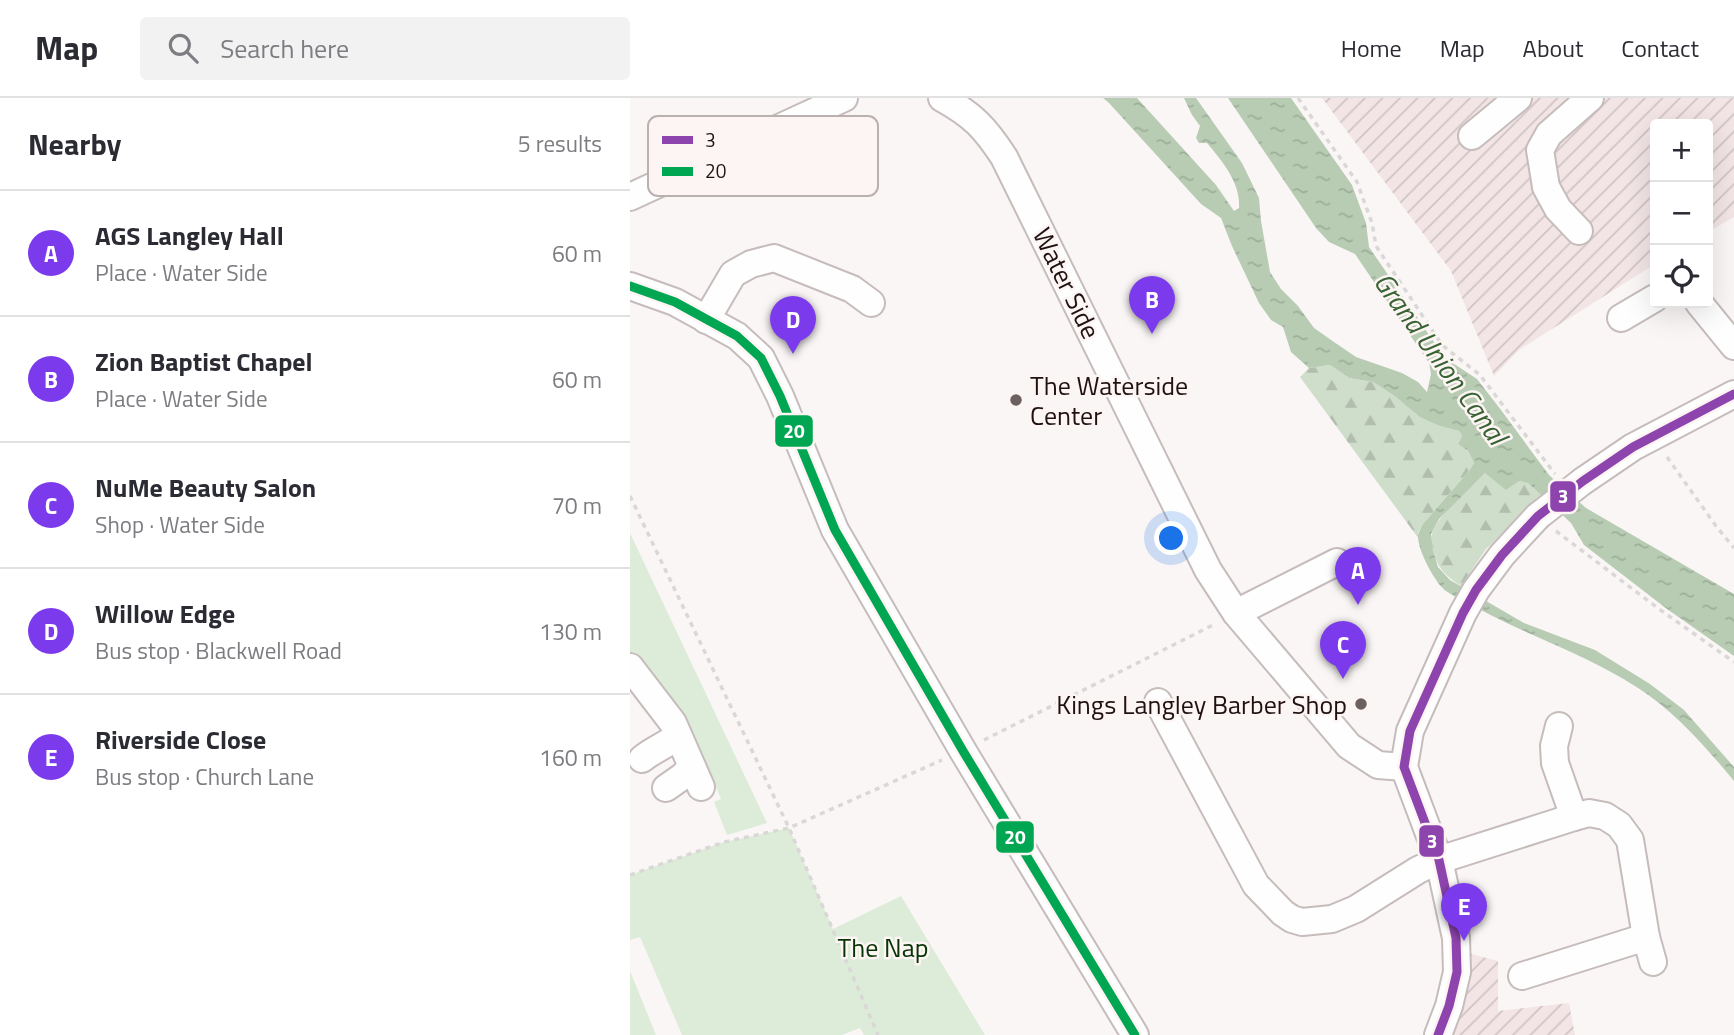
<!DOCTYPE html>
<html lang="en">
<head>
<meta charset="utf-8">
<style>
  body { margin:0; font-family:"Titillium Web",sans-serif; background:#f2f2f3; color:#2b2b33 }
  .controls { position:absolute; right:21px; top:21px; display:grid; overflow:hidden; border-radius:7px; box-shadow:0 7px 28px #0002 }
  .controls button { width:63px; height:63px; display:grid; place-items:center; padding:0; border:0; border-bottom:2px solid #e1e1e2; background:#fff; color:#2b2b33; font:35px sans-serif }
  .you { position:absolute; left:542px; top:441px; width:24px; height:24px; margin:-18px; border:5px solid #fff; border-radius:50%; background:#1a73e8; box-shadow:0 0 0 10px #1a73e833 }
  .badge { display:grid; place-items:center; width:46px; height:46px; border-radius:50%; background:#7c3aed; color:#fff; font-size:23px; font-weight:700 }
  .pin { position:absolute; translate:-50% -58px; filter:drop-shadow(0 2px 4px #0008) }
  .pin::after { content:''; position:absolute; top:37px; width:24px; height:21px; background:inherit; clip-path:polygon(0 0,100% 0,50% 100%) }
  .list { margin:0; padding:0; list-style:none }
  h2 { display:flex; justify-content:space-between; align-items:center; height:91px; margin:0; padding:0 28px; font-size:30px }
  h2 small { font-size:23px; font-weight:400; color:#7c7c81 }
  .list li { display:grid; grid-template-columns:46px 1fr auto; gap:21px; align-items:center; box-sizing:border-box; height:126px; padding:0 28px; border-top:2px solid #e1e1e2 }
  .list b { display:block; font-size:26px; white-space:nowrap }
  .list p { margin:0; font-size:23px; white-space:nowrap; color:#7c7c81 }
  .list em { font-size:23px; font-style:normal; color:#7c7c81 }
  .icon { flex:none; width:38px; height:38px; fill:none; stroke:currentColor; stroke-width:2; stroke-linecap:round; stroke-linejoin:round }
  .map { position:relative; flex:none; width:1104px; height:937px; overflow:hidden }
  header { display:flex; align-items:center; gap:42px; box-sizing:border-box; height:98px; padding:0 35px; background:#fff; border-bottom:2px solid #e1e1e2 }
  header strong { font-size:33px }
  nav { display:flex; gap:38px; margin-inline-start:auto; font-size:24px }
  .search { width:490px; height:63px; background:#f2f2f3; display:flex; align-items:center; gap:18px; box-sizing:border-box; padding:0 24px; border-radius:7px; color:#7c7c81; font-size:26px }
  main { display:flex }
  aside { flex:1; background:#fff }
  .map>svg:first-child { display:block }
  .industrial { fill:url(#industrial-furrows) }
  .forest { fill:url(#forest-firs) }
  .green { fill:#ddecd8 }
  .water { fill:url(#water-ripples) }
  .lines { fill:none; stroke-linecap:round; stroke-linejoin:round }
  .minor-casing { stroke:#c6bcbc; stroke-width:30 }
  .path { stroke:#dad7d7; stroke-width:3.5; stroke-dasharray:5 5; stroke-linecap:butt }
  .minor { stroke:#fefefe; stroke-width:26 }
  .minor-bridge-casing { stroke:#c6bcbc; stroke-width:30; stroke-linecap:butt }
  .minor-bridge { stroke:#fefefe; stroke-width:26 }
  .bus-1-casing { stroke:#fdf4f4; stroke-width:14 }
  .bus-2-casing { stroke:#fdf4f4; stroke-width:14 }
  .bus-1 { stroke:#8e44ad; stroke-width:9 }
  .bus-2 { stroke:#00a651; stroke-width:9 }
  .poi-dot { fill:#6c6161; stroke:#fdf4f4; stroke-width:2.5 }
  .labels { text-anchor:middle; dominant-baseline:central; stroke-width:5; stroke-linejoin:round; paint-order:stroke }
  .street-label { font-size:26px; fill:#1f1111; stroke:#fdf4f4 }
  .poi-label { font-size:26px; fill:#1f1111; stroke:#fdf4f4; text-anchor:start }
  .park-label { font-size:26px; fill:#063402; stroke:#fdf4f4 }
  .water-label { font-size:28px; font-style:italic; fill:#376332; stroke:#fdf4f4 }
  .key { fill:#fdf4f4; stroke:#bab0b0; stroke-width:2 }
  .key-label { font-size:19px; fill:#1f1111 }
  .line-badge { stroke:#fdf4f4; stroke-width:2.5 }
  .badge-label { font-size:19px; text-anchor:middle; font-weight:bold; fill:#fff }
</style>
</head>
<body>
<header>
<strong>Map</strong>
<div class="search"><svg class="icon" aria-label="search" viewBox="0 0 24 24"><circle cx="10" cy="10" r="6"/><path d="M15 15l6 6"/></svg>Search here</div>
<nav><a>Home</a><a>Map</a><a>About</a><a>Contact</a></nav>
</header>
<main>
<aside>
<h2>Nearby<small>5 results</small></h2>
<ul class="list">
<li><span class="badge">A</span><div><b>AGS Langley Hall</b><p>Place · Water Side</p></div><em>60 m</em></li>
<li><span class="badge">B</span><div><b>Zion Baptist Chapel</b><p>Place · Water Side</p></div><em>60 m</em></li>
<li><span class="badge">C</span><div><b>NuMe Beauty Salon</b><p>Shop · Water Side</p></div><em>70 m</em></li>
<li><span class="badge">D</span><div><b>Willow Edge</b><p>Bus stop · Blackwell Road</p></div><em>130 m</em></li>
<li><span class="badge">E</span><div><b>Riverside Close</b><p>Bus stop · Church Lane</p></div><em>160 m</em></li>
</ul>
</aside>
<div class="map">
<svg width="1104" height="937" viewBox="0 0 1104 937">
  <defs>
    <pattern id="industrial-furrows" width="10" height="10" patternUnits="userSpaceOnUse" patternTransform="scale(1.75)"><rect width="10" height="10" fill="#f3e5e5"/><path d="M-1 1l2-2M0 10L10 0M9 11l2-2" fill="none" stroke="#d0c3c3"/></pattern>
    <pattern id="forest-firs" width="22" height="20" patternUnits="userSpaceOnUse" patternTransform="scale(1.75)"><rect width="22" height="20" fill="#cfdecb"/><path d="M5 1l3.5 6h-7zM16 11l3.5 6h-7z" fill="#b1bdad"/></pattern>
    <pattern id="water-ripples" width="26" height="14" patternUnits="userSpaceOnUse" patternTransform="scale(1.75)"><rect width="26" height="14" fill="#b7ccb3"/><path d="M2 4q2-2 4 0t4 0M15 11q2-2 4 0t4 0" fill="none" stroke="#9dae99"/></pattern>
  </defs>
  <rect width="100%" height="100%" fill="#fbf6f6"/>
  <g class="industrial">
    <polygon points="692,0 1104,0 1104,119 1078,134 1078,26 1025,26 1025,166 889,252 864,278 821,173"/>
    <polygon points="841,856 868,863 868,913 939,905 945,937 815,937 829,915 838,888"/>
  </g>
  <g class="forest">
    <polygon points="700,267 719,280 743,284 810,328 829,333 832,338 828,346 838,353 844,365 838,374 792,427 788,435 789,441 670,279 679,270"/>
    <path d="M 855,375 L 898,385 L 916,402 L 888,420 L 856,451 L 831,488 C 817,479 808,471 804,455 C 802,448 800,439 803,433 C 810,415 840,390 855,375 Z"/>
  </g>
  <g class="green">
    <polygon points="0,435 137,725 97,737 84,704 91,701 76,665 53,627 0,558"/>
    <polygon points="159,730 203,831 271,798 355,937 234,937 230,930 212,937 52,937 10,839 0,842 0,777 94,744"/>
    <polygon points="0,873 26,937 0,937"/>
  </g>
  <path class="water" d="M 473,0 L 507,0 L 586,87 L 604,113 L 609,110 C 611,85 592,63 577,45 L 569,45 L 566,40 L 570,28 L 562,17 L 554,0 L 566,0 L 612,65 L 629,100 L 631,123 L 640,174 L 651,191 L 668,208 L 684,230 L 704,244 L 726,259 L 772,275 L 788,284 L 797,294 L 801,276 L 799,265 L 725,156 L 699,144 L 686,130 L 598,0 L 661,0 L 722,87 L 736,125 L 739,149 L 815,260 L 847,281 L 871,312 L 919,377 L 956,410 L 1104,496 L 1104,558 L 1037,511 L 954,447 L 941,425 L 898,385 L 889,383 L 876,392 L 855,375 L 809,421 L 801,436 L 803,452 L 808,469 L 820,482 L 894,525 L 965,552 L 1020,586 L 1054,612 L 1104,669 L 1104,683 C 1076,649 1045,614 1008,590 C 958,557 901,539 849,511 C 839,505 826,500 816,493 C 805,485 787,451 788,437 C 789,433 791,430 792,427 L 838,374 L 844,365 L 838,353 L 828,346 L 832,338 L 829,333 L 810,328 L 790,319 L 766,299 L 743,284 L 719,280 L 700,267 L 679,270 L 661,254 L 653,229 L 641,222 L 629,205 L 602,148 L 591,120 L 571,106 L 479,5 Z"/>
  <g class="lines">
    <g class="minor-casing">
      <g id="minor">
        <path d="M 312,0 C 343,17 355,30 374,59 L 578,472 L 606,515 L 719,648 L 748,667 L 774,669"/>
        <polyline points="842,38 888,0"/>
        <polyline points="0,99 214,0"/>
        <polyline points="949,133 928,111 916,89 910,52 919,36 960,0"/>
        <polyline points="0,188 45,204 107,238 131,260 150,298 205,432 333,653 505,937"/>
        <polyline points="1069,205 1104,248"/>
        <polyline points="991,220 1025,200"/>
        <polyline points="76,222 103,176 121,166 144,160 222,191 241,205"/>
        <polyline points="953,383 1003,349 1104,296"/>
        <polyline points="606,515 707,464"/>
        <polyline points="0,569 43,625 71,689"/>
        <polyline points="528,604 626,787 653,815 662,821 672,824 702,821 726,811 788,772 809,762 944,719 959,715 975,718 989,727 1000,742 1016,839 892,878"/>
        <polyline points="929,628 924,648 925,665 944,719"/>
        <path d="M 12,661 C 23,652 36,647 48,638"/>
        <polyline points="36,690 53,678 62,669"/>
        <polyline points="1016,839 1023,864"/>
        <polyline points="808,937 819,908 827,874 826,840 809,762 774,669 780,633 833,515 846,492 872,457 908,418"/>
      </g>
    </g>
    <g class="path">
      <polyline points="668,0 727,84 742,125 746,148 812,247 850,277 925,376"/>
      <polyline points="1037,359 1086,428 1104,450"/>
      <polyline points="0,398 159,730 248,937"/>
      <polyline points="926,433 1029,511 1104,564"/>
      <polyline points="354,642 585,526"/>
      <polyline points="0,777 94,744 159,730 312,662"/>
    </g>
    <use href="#minor" class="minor"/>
    <g class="minor-bridge-casing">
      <polyline id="minor-bridge" points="908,418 953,383"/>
    </g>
    <use href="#minor-bridge" class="minor-bridge"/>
    <g class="bus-1-casing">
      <polyline id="bus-1" points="808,937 819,908 827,874 826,840 809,762 774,669 780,633 833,515 846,492 872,457 908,418 953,383 1003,349 1104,296"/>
    </g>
    <g class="bus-2-casing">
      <polyline id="bus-2" points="0,188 45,204 107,238 131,260 150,298 205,432 333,653 505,937"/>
    </g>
    <use href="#bus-1" class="bus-1"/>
    <use href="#bus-2" class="bus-2"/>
  </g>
  <g class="poi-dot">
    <circle cx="386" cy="302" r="7"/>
    <circle cx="731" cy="606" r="7"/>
  </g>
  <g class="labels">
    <g class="street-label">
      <text transform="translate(437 185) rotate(64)">Water Side</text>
    </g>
    <g class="poi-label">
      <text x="400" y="287">The Waterside<tspan x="400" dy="30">Center</tspan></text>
      <text x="717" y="606" text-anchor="end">Kings Langley Barber Shop</text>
    </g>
    <g class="park-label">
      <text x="253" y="849">The Nap</text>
    </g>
    <g class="water-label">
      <text transform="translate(811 260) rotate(54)">Grand Union Canal</text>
    </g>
  </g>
  <rect x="18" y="18" width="230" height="80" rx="10" class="key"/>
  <rect x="32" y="38" width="31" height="8" fill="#8e44ad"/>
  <rect x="32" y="69" width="31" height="9" fill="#00a651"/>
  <g class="key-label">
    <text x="75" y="49">3</text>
    <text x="75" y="80">20</text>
  </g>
  <g class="line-badge">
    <rect x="144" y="316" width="40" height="34" rx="7" fill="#00a651"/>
    <rect x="919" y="382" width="28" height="33" rx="7" fill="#8e44ad"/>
    <rect x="365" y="722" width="40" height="34" rx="7" fill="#00a651"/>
    <rect x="788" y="726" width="27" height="34" rx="7" fill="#8e44ad"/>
  </g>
  <g class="badge-label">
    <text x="164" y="340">20</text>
    <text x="933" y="405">3</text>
    <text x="385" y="746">20</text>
    <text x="802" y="750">3</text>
  </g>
</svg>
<div class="controls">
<button>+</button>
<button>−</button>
<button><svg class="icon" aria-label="locate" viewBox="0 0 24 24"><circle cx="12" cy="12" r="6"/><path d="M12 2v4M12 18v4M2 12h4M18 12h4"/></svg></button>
</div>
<div class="you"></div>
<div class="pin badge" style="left:728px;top:507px">A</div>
<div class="pin badge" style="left:522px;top:236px">B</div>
<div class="pin badge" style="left:713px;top:581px">C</div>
<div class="pin badge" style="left:163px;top:256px">D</div>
<div class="pin badge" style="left:834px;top:843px">E</div>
</div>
</main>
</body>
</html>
